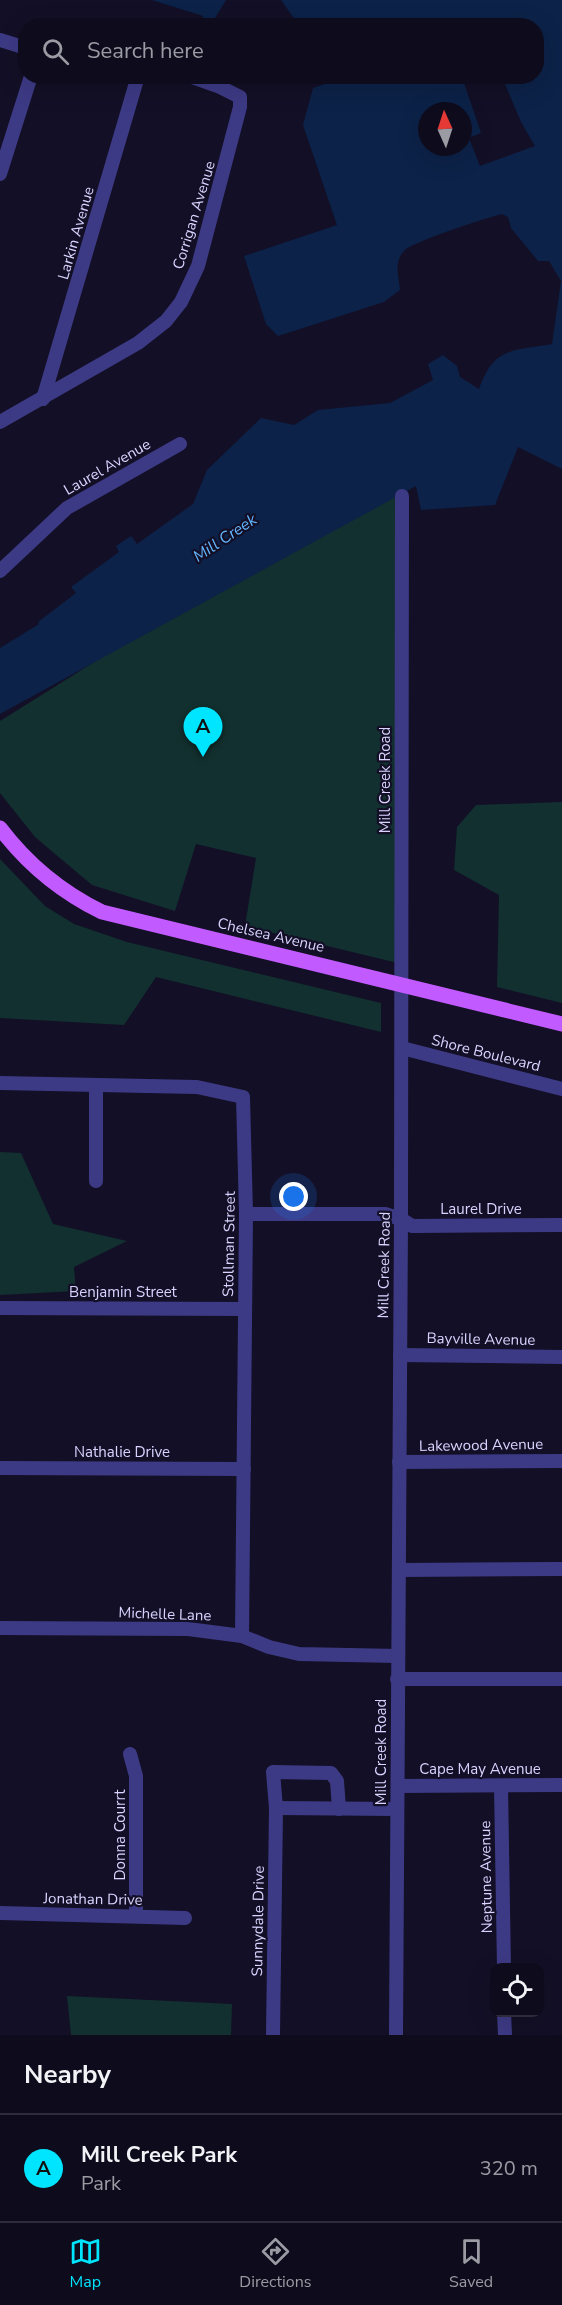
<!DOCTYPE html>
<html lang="en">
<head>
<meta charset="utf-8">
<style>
  body { margin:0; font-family:"Nunito Sans",sans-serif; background:#1c1929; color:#f1f3f6 }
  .controls { position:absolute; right:18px; bottom:18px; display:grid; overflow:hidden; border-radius:12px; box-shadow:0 6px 24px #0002 }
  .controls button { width:54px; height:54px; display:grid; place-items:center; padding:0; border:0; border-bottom:2px solid #2e2b3b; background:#0e0b1c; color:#f1f3f6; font:30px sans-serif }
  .compass { position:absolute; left:418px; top:102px; width:54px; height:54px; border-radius:50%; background:#0e0b1c; box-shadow:0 6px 24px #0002; rotate:357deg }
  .you { position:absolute; left:294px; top:1197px; width:21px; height:21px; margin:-15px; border:4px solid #fff; border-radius:50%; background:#1a73e8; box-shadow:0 0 0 9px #1a73e833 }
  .badge { display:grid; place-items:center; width:39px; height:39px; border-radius:50%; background:#00e5ff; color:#111; font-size:20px; font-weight:700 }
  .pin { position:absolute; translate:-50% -50px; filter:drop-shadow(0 2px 3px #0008) }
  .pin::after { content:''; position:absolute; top:32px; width:21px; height:18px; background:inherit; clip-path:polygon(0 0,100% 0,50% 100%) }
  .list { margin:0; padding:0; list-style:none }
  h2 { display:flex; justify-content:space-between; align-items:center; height:78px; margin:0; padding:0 24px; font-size:26px }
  h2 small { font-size:20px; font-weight:400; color:#9b9ba3 }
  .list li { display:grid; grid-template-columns:39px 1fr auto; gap:18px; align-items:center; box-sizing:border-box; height:108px; padding:0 24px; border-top:2px solid #2e2b3b }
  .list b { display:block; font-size:22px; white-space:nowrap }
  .list p { margin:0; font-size:20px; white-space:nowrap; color:#9b9ba3 }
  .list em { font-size:20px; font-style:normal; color:#9b9ba3 }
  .icon { flex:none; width:33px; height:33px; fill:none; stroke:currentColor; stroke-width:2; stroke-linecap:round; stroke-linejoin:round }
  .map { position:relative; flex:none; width:562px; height:2035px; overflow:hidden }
  .search { position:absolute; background:#0e0b1c; box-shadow:0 6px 24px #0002; left:18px; right:18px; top:18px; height:66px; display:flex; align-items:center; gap:15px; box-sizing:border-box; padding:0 21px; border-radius:24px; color:#9b9ba3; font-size:22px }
  .sheet { height:186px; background:#0e0b1c }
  nav { display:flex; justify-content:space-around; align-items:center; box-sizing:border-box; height:84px; border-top:2px solid #2e2b3b; background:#0e0b1c; font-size:16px; color:#9b9ba3 }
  nav a { display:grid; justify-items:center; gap:3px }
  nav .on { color:#00e5ff }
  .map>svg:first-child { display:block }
  .green { fill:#12302f }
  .water { fill:#0c2248; fill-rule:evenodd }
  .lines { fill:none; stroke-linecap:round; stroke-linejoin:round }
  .minor { stroke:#3d3a85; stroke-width:14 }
  .major { stroke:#c25bff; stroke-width:15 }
  .labels { text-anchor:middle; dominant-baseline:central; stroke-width:4.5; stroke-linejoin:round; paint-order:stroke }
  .street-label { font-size:15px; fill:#d9d4ff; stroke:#130f26 }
  .water-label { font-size:16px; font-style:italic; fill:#62b6ff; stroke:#130f26 }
</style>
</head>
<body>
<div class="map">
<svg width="562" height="2035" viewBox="0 0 562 2035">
  <rect width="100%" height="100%" fill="#130f26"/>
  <g class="green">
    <polygon points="404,488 406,965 245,926 256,858 196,844 175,911 92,885 35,837 0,793 0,721 297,535"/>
    <polygon points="562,802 562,1003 497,987 499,895 454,870 457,827 476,805"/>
    <polygon points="0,859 45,906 74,924 127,942 381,1003 381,1032 156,977 124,1025 0,1018"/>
    <polygon points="0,1152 21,1153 53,1224 127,1241 74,1267 76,1291 0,1295"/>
    <polygon points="67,1996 232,2004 231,2035 71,2035"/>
  </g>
  <g class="water">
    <polygon points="152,0 226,0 212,23 203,20 203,16"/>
    <path d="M 281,0 L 562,0 L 562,469 L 518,447 L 495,505 L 421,510 L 416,486 L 0,714 L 0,648 L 39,624 L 38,622 L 76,593 L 71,587 L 119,552 L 116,546 L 131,536 L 137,544 L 193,504 L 207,470 L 261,418 L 294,425 L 318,410 L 390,403 L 433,380 L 428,364 L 443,355 L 457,366 L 460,377 L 479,389 C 494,346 513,351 552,344 L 561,281 L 549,261 L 538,261 L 511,228 L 508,217 L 502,214 C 486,218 415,241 405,250 C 393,261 399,277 400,290 L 384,302 L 278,336 L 266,324 L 244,256 L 337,225 L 303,125 L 313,88 L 345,77 L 462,77 L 481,133 L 469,138 L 480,166 L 535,146 L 521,122 L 502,77 L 536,76 L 536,26 L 450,26 L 443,21 L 429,26 L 332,25 C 322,17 308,17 295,20 ZM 427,111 L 463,111 L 463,147 L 427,147 Z"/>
  </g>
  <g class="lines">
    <g class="minor">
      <polyline points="0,40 26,48"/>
      <polyline points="0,174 31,76"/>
      <polyline points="43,399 138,76"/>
      <polyline points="0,422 138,343 166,321 181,302 198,266 240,107 240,97 220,87 189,76"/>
      <polyline points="0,571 67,508 180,444"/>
      <polyline points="402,1048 562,1089"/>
      <polyline points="0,1083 197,1087 243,1097 246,1214 242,1636"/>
      <polyline points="96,1181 96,1086"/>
      <polyline points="246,1214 385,1214 401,1219 412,1226 562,1225"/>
      <polyline points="0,1308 245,1309"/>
      <polyline points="400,1355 562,1357"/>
      <polyline points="399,1462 562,1461"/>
      <polyline points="0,1468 244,1469"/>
      <polyline points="399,1570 562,1569"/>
      <polyline points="0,1628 188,1629 242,1636 269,1647 299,1654 398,1656"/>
      <polyline points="397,1679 562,1679"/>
      <polyline points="130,1754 136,1776 136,1916"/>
      <polyline points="398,1786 562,1785"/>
      <polyline points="501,1786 504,1968"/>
      <polyline points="276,1808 397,1809"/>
      <polyline points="0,1913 185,1918"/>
      <polyline points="504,2012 505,2035"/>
      <polyline points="273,2035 276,1808 273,1772 331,1773 337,1781 339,1809"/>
      <polyline points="396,2035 401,1219 402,496"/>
    </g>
    <path class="major" d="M 0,828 C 28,865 61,892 102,912 L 562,1024"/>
  </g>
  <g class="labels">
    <g class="street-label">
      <text transform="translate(194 215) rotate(-73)">Corrigan Avenue</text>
      <text transform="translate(76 233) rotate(-74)">Larkin Avenue</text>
      <text transform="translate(107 467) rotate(-30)">Laurel Avenue</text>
      <text transform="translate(385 780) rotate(-90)">Mill Creek Road</text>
      <text transform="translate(271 935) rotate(13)">Chelsea Avenue</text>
      <text transform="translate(486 1053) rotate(14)">Shore Boulevard</text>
      <text x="481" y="1209">Laurel Drive</text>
      <text transform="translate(229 1244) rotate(-89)">Stollman Street</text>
      <text transform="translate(384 1265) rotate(-89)">Mill Creek Road</text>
      <text x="123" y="1292">Benjamin Street</text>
      <text transform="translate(481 1339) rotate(1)">Bayville Avenue</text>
      <text transform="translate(481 1445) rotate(-1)">Lakewood Avenue</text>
      <text x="122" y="1452">Nathalie Drive</text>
      <text transform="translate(165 1614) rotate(2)">Michelle Lane</text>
      <text transform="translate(381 1752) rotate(-90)">Mill Creek Road</text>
      <text x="480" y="1769">Cape May Avenue</text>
      <text transform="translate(120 1835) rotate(-90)">Donna Courrt</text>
      <text transform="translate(486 1877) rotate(-91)">Neptune Avenue</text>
      <text transform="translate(93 1899) rotate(1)">Jonathan Drive</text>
      <text transform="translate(258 1921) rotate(-89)">Sunnydale Drive</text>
    </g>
    <g class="water-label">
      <text transform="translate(225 538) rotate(-34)">Mill Creek</text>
    </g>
  </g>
</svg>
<div class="controls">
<button><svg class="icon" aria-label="locate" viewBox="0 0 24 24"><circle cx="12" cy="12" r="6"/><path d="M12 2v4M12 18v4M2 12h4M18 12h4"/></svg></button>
</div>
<svg class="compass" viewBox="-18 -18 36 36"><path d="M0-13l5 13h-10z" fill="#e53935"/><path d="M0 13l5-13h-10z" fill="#9b9ba3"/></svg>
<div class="you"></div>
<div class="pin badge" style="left:203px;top:757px">A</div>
<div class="search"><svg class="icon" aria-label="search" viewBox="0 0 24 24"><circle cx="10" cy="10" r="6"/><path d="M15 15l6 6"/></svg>Search here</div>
</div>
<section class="sheet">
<h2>Nearby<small></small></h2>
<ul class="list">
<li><span class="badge">A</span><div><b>Mill Creek Park</b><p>Park</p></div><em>320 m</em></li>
</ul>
</section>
<nav>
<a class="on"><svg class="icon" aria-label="map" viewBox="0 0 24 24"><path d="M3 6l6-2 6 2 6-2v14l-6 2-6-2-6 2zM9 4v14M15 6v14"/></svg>Map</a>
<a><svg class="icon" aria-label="directions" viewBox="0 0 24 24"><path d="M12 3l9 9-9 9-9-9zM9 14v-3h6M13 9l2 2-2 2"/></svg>Directions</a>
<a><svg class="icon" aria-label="saved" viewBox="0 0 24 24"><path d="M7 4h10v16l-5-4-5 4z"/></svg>Saved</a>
</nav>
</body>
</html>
